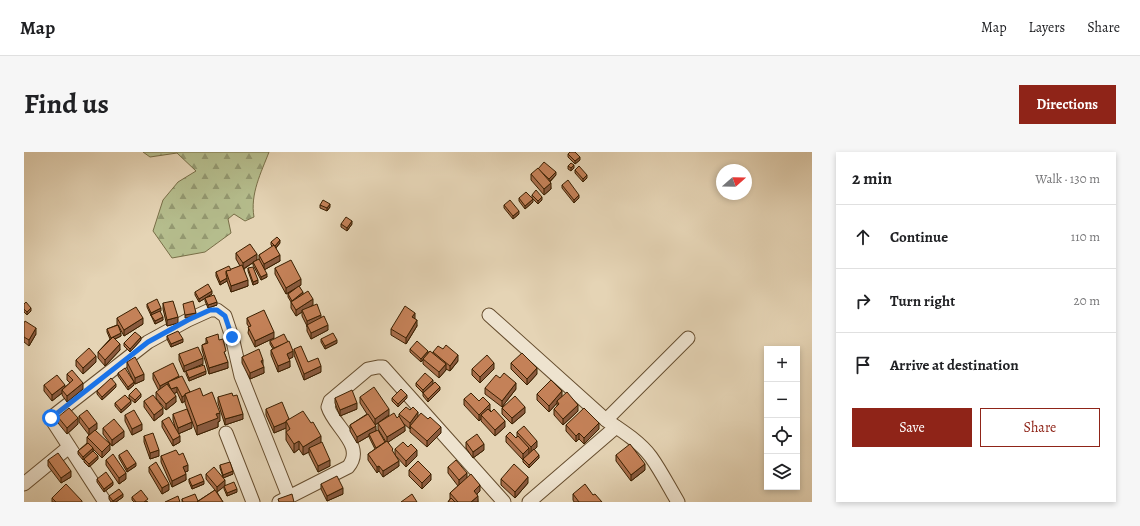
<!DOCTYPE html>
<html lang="en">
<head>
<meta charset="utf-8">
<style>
  body { margin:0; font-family:Alegreya,serif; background:#f6f6f6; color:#202124 }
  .controls { position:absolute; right:12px; bottom:12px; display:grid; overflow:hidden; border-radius:0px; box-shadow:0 2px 6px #0003 }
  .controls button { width:36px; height:36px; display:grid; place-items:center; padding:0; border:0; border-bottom:1px solid #e0e0e0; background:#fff; color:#202124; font:20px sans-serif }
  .compass { position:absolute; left:692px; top:12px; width:36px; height:36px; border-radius:50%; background:#fff; box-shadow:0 2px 6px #0003; rotate:70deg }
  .stop { position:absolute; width:12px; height:12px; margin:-9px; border:3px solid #1a73e8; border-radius:50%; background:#fff }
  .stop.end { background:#1a73e8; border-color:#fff; box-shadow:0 1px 4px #0008 }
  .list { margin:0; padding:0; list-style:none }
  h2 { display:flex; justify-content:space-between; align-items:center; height:52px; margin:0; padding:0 16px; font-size:17px }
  h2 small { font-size:13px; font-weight:400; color:#757577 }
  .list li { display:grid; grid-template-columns:26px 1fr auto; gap:12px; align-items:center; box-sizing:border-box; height:64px; padding:0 16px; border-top:1px solid #e0e0e0 }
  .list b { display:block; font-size:15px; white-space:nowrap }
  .list em { font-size:13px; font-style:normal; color:#757577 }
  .actions { display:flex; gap:8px; padding:12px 16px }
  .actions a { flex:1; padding:9px 0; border:1px solid #8f2418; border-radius:0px; text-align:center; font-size:14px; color:#8f2418 }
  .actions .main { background:#8f2418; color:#fff }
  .icon { flex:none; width:22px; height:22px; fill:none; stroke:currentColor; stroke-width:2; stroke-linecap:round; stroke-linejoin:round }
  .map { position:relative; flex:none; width:788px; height:350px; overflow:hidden; border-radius:0px }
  header { display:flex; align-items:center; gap:24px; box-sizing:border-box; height:56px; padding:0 20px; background:#fff; border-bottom:1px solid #e0e0e0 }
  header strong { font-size:19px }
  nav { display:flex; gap:22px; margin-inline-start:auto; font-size:14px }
  .intro { display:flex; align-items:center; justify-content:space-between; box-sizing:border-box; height:96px; padding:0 24px }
  h1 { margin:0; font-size:28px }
  .button { padding:10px 18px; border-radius:0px; background:#8f2418; color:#fff; font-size:14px; font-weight:700 }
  main { display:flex; gap:24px; padding:0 24px }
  aside { flex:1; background:#fff; border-radius:0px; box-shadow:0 2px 6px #0003 }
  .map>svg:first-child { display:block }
  .forest { fill:url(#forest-firs); stroke:#786e47 }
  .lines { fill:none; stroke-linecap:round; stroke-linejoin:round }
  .street-casing { stroke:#664d2e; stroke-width:15 }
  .street { stroke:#eee3cf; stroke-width:13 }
  .wall { fill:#a96f4c; stroke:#3b2001 }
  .shaded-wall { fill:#895a3e; stroke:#3b2001 }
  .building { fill:#c48158; stroke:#3b2001 }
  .route { stroke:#1a73e8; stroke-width:5 }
</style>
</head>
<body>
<header>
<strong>Map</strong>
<nav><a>Map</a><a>Layers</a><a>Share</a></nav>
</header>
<div class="intro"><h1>Find us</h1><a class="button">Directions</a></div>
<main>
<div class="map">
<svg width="788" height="350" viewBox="0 0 788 350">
  <defs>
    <pattern id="forest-firs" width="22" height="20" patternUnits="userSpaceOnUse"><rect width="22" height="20" fill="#b5bd8d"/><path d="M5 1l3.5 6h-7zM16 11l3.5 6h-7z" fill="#949971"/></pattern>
  </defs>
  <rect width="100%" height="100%" fill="#e5d4b5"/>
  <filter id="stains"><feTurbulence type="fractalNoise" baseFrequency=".005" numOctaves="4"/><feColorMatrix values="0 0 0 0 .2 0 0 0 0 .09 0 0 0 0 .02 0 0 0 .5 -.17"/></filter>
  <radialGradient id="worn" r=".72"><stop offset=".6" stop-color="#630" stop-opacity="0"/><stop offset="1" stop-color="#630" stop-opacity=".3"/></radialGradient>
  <path class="forest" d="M 119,0 L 245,0 C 237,21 226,42 230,65 L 221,69 L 210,62 L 204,67 L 207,81 L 181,100 L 148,106 L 129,79 L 139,48 L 154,30 L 172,19 L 153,1 L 126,5 Z"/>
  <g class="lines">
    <g class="street-casing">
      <g id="street">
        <path d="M 465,163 L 582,268 C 597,278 616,290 627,305 C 637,319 645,335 654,350"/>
        <polyline points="582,268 664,186"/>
        <polyline points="202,281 229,350"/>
        <polyline points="0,332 45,295"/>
        <polyline points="81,350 28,268 28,265 124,190 164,168 186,158 193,158 201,164 208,185 217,224 265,345"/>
        <path d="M 255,350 L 324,315 C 342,294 310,275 304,255 L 306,249 L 344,217 L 354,215 L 359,215 L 480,350"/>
        <polyline points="505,350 592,275"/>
      </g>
    </g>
    <use href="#street" class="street"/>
  </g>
  <g class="wall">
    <polygon points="544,2 556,8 551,12 544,5"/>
    <polygon points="544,14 550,16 547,19 544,17"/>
    <polygon points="551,18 563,26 559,30 551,21"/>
    <polygon points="507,22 532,23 526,30 527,37 520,43 507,28"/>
    <polygon points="538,33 555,46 550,51 538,36"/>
    <polygon points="508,43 518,48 514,52 508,46"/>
    <polygon points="495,46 509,50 501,57 495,49"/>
    <polygon points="296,53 306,55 303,59 296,56"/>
    <polygon points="480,53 495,62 489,67 480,56"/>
    <polygon points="317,72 328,72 323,79 317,75"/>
    <polygon points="247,90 256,91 252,96 256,109 240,118 243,125 237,128 229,113 229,110 235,108 235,103 249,95 247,93"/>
    <polygon points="212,101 233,108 220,117 224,134 207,140 203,129 196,133 192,124 192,120 207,118 216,114 212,107"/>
    <polygon points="224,116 234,131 229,133 224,119"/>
    <polygon points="251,116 277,133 275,134 279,142 289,153 286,155 297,166 304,178 287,187 283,179 283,174 278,164 278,160 272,164 267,156 267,150 264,145 264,142 273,136 262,142 251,122"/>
    <polygon points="171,140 188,142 175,150 171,143"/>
    <polygon points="181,146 193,153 184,156 181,149"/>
    <polygon points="139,151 154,171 143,174 139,157"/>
    <polygon points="0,152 7,159 3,163 0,160"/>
    <polygon points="123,152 137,159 136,160 139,168 131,172 123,155"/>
    <polygon points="93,166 119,172 100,184 94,173 97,184 91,187 96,198 81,214 74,206 74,200 86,187 83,180 83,177 93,173"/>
    <polygon points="223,166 250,186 231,195 224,181 225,175 223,172"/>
    <polygon points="391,167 393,174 382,192 367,183 367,177"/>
    <polygon points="0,171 12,182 5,194 0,190"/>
    <polygon points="143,184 159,190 147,195 143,187"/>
    <polygon points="182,186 195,188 202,205 204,216 185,222 178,198 178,193 182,191"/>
    <polygon points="297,187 313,191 301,197 297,190"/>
    <polygon points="117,188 106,200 100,194 100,191"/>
    <polygon points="246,189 269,205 265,207 266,215 254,220 247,203 247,198 249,197 246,192"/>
    <polygon points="270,197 284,210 297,220 280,228 270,203"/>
    <polygon points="386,197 404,201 409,201 409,200 434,209 426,219 422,217 422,218 415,226 399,212 399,208 397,210 386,200"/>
    <polygon points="155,202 179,212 160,220 155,208"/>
    <polygon points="218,205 239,214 240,221 226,227 218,211"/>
    <polygon points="52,208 72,210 59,222 52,214"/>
    <polygon points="103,210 120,228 111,232 103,216"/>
    <polygon points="487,211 513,222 503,233 487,217"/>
    <polygon points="448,217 470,217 456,231 448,223"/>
    <polygon points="162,219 182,222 165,229 162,222"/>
    <polygon points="94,221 110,233 104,238 94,224"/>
    <polygon points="129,221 155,225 166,240 179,244 196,269 194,270 194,275 173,283 161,251 161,249 158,251 153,240 150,242 152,250 142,258 132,246 132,240 135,239 129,227"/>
    <polygon points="43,222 59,237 43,250 38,243 38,241 28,249 20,239 20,233 41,235 46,231 43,228"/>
    <polygon points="476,226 492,237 478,255 461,242 461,236"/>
    <polygon points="392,231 409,232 401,239 416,238 404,250 399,244 399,241 392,234"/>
    <polygon points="92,235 78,248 73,242 73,239"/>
    <polygon points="513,242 538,244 554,259 539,273 530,263 530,257 533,255 533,251 525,260 513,248"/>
    <polygon points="105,243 117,245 111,251 105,246"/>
    <polygon points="209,244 219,267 201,273 194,251 194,245"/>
    <polygon points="336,245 365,263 351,273 352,279 361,290 362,290 354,277 354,271 373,266 375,265 375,262 394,265 417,281 403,295 386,280 386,276 386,277 380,272 381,279 364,290 375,314 359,325 355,319 353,321 344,308 344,302 351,297 345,285 345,284 333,291 326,279 326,273 343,262 336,251"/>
    <polygon points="311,246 333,257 316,264 311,251"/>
    <polygon points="368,246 383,246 374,255 368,249"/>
    <polygon points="440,247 455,249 466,258 481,275 471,284 457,269 457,267 455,269 440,253"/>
    <polygon points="120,249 139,262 130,269 120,255"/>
    <polygon points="91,251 107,252 97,261 91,254"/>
    <polygon points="478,256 501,261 488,272 478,262"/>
    <polygon points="242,257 265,267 297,291 306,314 294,320 285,302 285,300 279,303 275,297 270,301 262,288 262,276 250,281 242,263"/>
    <polygon points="149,262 168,276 154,282 156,290 149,294 138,275 138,269 152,278 149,268"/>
    <polygon points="101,263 118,278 108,283 101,269"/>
    <polygon points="55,264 73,277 71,278 86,298 78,306 69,297 69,299 74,307 65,315 60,310 60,307 59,308 54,302 54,299 63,291 63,285 65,283 55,270"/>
    <polygon points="34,265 54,272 43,282 34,271"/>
    <polygon points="542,273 575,277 560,292 555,287 552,290 542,279"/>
    <polygon points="79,276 100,285 88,294 79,282"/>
    <polygon points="493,280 513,295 510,298 515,306 505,316 499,310 499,308 482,290 482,284 492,286 493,285"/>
    <polygon points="120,284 135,304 126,307 120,290"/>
    <polygon points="442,290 460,298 449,306 442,296"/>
    <polygon points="384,295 393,304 382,315 371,303 371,297"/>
    <polygon points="95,303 112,314 103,320 95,306"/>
    <polygon points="155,303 164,319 161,320 162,328 148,335 137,310 137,304"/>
    <polygon points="592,303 621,318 607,329 592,309"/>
    <polygon points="24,308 47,325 37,331 24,314"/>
    <polygon points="82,308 102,327 95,332 82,313"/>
    <polygon points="196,313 209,322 199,326 201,334 213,340 203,344 200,337 200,334 193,340 199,350 158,350 158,347 174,349 191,338 182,327 182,322 199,325 196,316"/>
    <polygon points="125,315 145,338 138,342 125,320"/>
    <polygon points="424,315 443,325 456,339 453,342 454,350 424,350 426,347 426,341 434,334 424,321"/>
    <polygon points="385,318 407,328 398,337 385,324"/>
    <polygon points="73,327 89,333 80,340 73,330"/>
    <polygon points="165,327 180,332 168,337 165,330"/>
    <polygon points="477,327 504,331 491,346 477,333"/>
    <polygon points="297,332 319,342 303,349 297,337"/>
    <polygon points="549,342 569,343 578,350 550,350 549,348"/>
    <polygon points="85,344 99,345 92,350 87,350 85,347"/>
    <polygon points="108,345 124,350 110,350 108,348"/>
    <polygon points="28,346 58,350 28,350"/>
  </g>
  <g class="shaded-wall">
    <polygon points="556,5 556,8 551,12 551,9"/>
    <polygon points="550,13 550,16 547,19 547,16"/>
    <polygon points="532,20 532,23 525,30 525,27"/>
    <polygon points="563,23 563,26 559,30 559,27"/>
    <polygon points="527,31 527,37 520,43 520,37"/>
    <polygon points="555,43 555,46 550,51 550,48"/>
    <polygon points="518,45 518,48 514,52 514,49"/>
    <polygon points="509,47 509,50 501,57 501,54"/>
    <polygon points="306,52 306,55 303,59 303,56"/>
    <polygon points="495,59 495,62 489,67 489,64"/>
    <polygon points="328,69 328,72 323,79 323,76"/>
    <polygon points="256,88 256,91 251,97 251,94"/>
    <polygon points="233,102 233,108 219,117 219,111"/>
    <polygon points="256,103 256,109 240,118 240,112"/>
    <polygon points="243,122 243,125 237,128 237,125"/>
    <polygon points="203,126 203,129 196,133 196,130"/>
    <polygon points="277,127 277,133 262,142 262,136"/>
    <polygon points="224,128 224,134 207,140 207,134"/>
    <polygon points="234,128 234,131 229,133 229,130"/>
    <polygon points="188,139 188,142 175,150 175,147"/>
    <polygon points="279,140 279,143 268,152 268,149"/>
    <polygon points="289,147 289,153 279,159 278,158 278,160 272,164 272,158"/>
    <polygon points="193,150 193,153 184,156 184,153"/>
    <polygon points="7,156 7,159 3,163 3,160"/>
    <polygon points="137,156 137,159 127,164 127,161"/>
    <polygon points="172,161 172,164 161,166 161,163"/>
    <polygon points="391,161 391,167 388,165"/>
    <polygon points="297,163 297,169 283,173 283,175 283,169"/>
    <polygon points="139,165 139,168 131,172 131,169"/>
    <polygon points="154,165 154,171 143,174 143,168"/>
    <polygon points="119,166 119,172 100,184 100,178"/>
    <polygon points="393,168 393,174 382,192 382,186"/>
    <polygon points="304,173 304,178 287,187 287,181"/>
    <polygon points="12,176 12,182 5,194 5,188"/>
    <polygon points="250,180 250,186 231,195 231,189"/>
    <polygon points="97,181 97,184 87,189 87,186"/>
    <polygon points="117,185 117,188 106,200 106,197"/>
    <polygon points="159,187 159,190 147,195 147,192"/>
    <polygon points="313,188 313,191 301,197 301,194"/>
    <polygon points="96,192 96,198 81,214 81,208"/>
    <polygon points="269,199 269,205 263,208 263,202"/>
    <polygon points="404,199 404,202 399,207 399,208 397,210 397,207"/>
    <polygon points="434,203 434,209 426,219 426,214"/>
    <polygon points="72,204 72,210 59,222 59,216"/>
    <polygon points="179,206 179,212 160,220 160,214"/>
    <polygon points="239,208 239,214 237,209"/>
    <polygon points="266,209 266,215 254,220 254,214"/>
    <polygon points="204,210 204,216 185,222 185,216"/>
    <polygon points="470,211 470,217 456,231 456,225"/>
    <polygon points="422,212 422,218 415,226 415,220"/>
    <polygon points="297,214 297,220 280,228 280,222"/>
    <polygon points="240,215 240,221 226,227 226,221"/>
    <polygon points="513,216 513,222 503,233 503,227"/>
    <polygon points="182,219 182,222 165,229 165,226"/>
    <polygon points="120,222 120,228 111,232 111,226"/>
    <polygon points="155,224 155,230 144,230 144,235 136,240 136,234"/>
    <polygon points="409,228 409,232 399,241 399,238"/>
    <polygon points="110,230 110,233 104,238 104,235"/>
    <polygon points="59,231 59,237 43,250 43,244"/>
    <polygon points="492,231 492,237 478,255 478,249"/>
    <polygon points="92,232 92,235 78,248 78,245"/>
    <polygon points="41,233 41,239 38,238 38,241 28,249 28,243"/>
    <polygon points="153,235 153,240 147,243 147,237"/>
    <polygon points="416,235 416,238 404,250 404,247"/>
    <polygon points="538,239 538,245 533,249 533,251 525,260 525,254"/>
    <polygon points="117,242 117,245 111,251 111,248"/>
    <polygon points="161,243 161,249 158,251 158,245"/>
    <polygon points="383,243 383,246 374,255 374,252"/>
    <polygon points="152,244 152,250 142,258 142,252"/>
    <polygon points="107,249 107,252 97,261 97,258"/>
    <polygon points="333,251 333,257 316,264 316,258"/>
    <polygon points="466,252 466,258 459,265 457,263 457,267 455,269 455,263"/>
    <polygon points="554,253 554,259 539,273 539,267"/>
    <polygon points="501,255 501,261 488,272 488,266"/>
    <polygon points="139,256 139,262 130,269 130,263"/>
    <polygon points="365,257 365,263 351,273 351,267"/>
    <polygon points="394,260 394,266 386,274 386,277 386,271"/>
    <polygon points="196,261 196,269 194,270 194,275 173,283 173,274 192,262"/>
    <polygon points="219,262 219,267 201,273 201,267"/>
    <polygon points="54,266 54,272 43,282 43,276"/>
    <polygon points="481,269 481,275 471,284 471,278"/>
    <polygon points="168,270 168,276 154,282 154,276"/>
    <polygon points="262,270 262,276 250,281 250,275"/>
    <polygon points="73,271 73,277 65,283 65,277"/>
    <polygon points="575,271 575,277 560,292 560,286"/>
    <polygon points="118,272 118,278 108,283 108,277"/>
    <polygon points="352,274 352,280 345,282 345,284 333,291 333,285"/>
    <polygon points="381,274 381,279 363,291 363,285"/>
    <polygon points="417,275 417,281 403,295 403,289"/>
    <polygon points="100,279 100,285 88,294 88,288"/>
    <polygon points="555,281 555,287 552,290 552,284"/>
    <polygon points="156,284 156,290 149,294 149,288"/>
    <polygon points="297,284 297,292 285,296 285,300 279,303 279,295"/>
    <polygon points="275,289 275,297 270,301 270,292"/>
    <polygon points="513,289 513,295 507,301 507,295"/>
    <polygon points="86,292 86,298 78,306 78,300"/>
    <polygon points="460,292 460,298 449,306 449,300"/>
    <polygon points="69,296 69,299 59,308 59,305"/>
    <polygon points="505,296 505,302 499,308 499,302"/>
    <polygon points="135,298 135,304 126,307 126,301"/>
    <polygon points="393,298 393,304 382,315 382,309"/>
    <polygon points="515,303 515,306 505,316 505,313"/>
    <polygon points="74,304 74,307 65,315 65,312"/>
    <polygon points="306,308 306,314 294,320 294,314"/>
    <polygon points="375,309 375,314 359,325 359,319"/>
    <polygon points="112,311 112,314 103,320 103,317"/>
    <polygon points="621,312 621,318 607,329 607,323"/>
    <polygon points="164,313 164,319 159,321 159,315"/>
    <polygon points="355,314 355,319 353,321 353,315"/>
    <polygon points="47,319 47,325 37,331 37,326"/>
    <polygon points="209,319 209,322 199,326 199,323"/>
    <polygon points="102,321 102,327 95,332 95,326"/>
    <polygon points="443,321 443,327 435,334 435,328"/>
    <polygon points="162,322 162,328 148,335 148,329"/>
    <polygon points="407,322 407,328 398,337 398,331"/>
    <polygon points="504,325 504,331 491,346 491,340"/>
    <polygon points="201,328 201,334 193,340 193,335"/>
    <polygon points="180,329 180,332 168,337 168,334"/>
    <polygon points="89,330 89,333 80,340 80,337"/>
    <polygon points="145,332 145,338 138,342 138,336"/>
    <polygon points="456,333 456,339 450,345 450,339"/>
    <polygon points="319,336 319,342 303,349 303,344"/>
    <polygon points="213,337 213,340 203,344 203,341"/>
    <polygon points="99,342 99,345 92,350 89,350 89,349"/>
    <polygon points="454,344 454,350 447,350"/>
  </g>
  <g class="building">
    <polygon points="546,0 551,0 556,5 551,9 544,2"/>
    <polygon points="520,10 532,20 525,27 514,17"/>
    <polygon points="547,11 550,13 547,16 544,14"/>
    <polygon points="555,14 563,23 559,27 551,18"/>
    <polygon points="514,16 527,31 520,37 507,22"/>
    <polygon points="544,28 555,43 550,48 538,33"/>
    <polygon points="512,38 518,45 514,49 508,43"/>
    <polygon points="502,40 509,47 501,54 495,46"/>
    <polygon points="299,48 306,52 303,56 296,53"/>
    <polygon points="486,48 495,59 489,64 480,53"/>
    <polygon points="322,65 328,69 323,76 317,72"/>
    <polygon points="253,85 256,88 251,94 247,90"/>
    <polygon points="226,92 233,102 219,111 212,101"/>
    <polygon points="250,93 256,103 240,112 235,103"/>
    <polygon points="235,107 243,122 237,125 229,110"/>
    <polygon points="267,108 277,127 262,136 251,116"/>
    <polygon points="218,113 224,128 207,134 202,119"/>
    <polygon points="205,114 207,118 202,119 202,122 203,126 196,130 192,120"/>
    <polygon points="229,115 234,128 229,130 224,116"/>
    <polygon points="184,132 188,139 175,147 171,140"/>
    <polygon points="275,134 279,140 268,149 264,142"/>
    <polygon points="284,139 289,147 272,158 267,150"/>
    <polygon points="190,143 193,150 184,153 181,146"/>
    <polygon points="133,147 137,156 127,161 123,152"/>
    <polygon points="149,149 154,165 143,168 139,151"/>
    <polygon points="169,149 172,161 161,163 159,152"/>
    <polygon points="2,150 7,156 3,160 0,157 0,152"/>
    <polygon points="293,152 297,163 283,169 278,158"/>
    <polygon points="381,154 391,161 388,165 393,168 382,186 367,177"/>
    <polygon points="112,155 119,166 100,178 93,166"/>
    <polygon points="240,158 250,180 231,189 224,175 227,174 223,166"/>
    <polygon points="136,159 139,165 131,169 127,163"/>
    <polygon points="300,164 304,173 287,181 283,173"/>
    <polygon points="1,169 12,176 5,188 0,185 0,171"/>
    <polygon points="94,173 97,181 87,186 83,177"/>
    <polygon points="154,179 159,187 147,192 143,184"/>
    <polygon points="111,180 117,185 106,197 100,191"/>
    <polygon points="309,181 313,188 301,194 297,187"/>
    <polygon points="194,182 195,188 199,187 202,199 200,200 204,210 185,216 178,193 184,191 182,186"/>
    <polygon points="260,182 264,190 250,196 246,189"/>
    <polygon points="89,185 96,192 81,208 74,200"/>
    <polygon points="265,189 269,199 263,202 266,209 254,214 247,198"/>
    <polygon points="393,189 404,199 397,207 386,197"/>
    <polygon points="422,193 434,203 426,214 409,200 414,194 419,197"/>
    <polygon points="277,194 284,210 294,206 297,214 280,222 270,197"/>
    <polygon points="174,195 179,206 160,214 155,202"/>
    <polygon points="65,196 72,204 59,216 52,208"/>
    <polygon points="235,197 239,208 237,209 240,215 226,221 218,205"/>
    <polygon points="406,199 422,212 415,220 399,207"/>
    <polygon points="498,201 513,216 503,227 487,211"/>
    <polygon points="463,203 470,211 456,225 448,217"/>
    <polygon points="111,205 120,222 111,226 103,210"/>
    <polygon points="149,211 155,224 136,234 129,221"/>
    <polygon points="180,213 182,219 165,226 162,219"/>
    <polygon points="101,216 110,230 104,235 94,221"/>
    <polygon points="48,218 59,231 43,244 38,238 49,228 43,222"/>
    <polygon points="401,221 409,228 399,238 392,231"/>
    <polygon points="480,221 492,231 478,249 461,236 472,223 476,226"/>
    <polygon points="33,223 41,233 28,243 20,233"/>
    <polygon points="158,224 166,240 161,242 161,243 158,245 153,235 147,237 144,230"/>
    <polygon points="87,226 92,232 78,245 73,239"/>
    <polygon points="527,228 538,239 525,254 513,242"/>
    <polygon points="411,230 416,235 404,247 399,241"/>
    <polygon points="143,232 152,244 142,252 132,240"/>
    <polygon points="350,235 365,257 351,267 336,245"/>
    <polygon points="112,236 117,242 111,248 105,243"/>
    <polygon points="176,236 179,244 188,240 196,261 192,262 194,266 173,274 161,242"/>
    <polygon points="377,237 383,243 374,252 368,246"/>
    <polygon points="328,238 333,251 316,258 311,246"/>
    <polygon points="543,240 554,253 539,267 530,257 535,252 533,249"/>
    <polygon points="208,241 209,244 213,243 219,262 201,267 194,245"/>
    <polygon points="447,241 455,249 459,245 466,252 455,263 440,247"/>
    <polygon points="101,243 107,249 97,258 91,251"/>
    <polygon points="129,243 139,256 130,263 120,249"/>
    <polygon points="491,244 501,255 488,266 478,256"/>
    <polygon points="258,250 265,267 262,269 262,270 250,275 242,257"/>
    <polygon points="382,255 386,258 389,255 394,260 386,271 375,262"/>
    <polygon points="45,256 54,266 43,276 34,265"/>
    <polygon points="560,256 575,271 560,286 555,281 552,284 542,273"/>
    <polygon points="163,257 168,270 154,276 149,262"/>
    <polygon points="464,257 467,260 470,257 481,269 471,278 457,263"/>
    <polygon points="63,258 73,271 65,277 55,264"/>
    <polygon points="110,258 118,272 108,277 101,263"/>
    <polygon points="279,259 287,271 289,270 297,284 279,295 275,289 270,292 262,280 266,277 262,269"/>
    <polygon points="370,261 373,266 375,264 381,274 363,285 354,271"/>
    <polygon points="397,261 404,267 406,265 417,275 403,289 386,274"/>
    <polygon points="344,262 352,274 333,285 326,273"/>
    <polygon points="145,265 156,284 149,288 138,269"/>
    <polygon points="90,267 100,279 88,288 79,276"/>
    <polygon points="500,274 513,289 507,295 493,280"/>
    <polygon points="71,278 86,292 78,300 63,285"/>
    <polygon points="354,278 361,290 352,296 345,282"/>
    <polygon points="486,280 492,286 494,284 505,296 499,302 482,284"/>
    <polygon points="129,281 135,298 126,301 120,284"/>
    <polygon points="453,282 460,292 449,300 442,290"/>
    <polygon points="363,289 369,297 368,298 375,309 359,319 355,314 353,315 344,302"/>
    <polygon points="298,290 306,308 294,314 285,296"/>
    <polygon points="379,290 384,295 387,292 393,298 382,309 371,297"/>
    <polygon points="64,291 69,296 59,305 54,299"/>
    <polygon points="606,292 621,312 607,323 592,303"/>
    <polygon points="510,297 515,303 505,313 499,307"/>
    <polygon points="103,298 112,311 103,317 95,303"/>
    <polygon points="152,298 155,303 159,301 164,313 159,315 162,322 148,329 137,304"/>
    <polygon points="69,299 74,304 65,312 60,307"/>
    <polygon points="34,301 47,319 37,326 24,308"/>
    <polygon points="89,302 102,321 95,326 82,308"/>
    <polygon points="432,308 443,321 435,328 424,315"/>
    <polygon points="394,309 407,322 398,331 385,318"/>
    <polygon points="132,310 145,332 138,336 125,315"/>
    <polygon points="206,310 209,319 199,323 196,313"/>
    <polygon points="490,312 504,325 491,340 477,327"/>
    <polygon points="190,315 201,328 193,335 182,322"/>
    <polygon points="82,320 89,330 80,337 73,327"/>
    <polygon points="177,322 180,329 168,334 165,327"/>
    <polygon points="447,322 456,333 450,339 454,344 447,350 434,350 426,341"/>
    <polygon points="313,324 319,336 303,344 297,332"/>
    <polygon points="210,330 213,337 203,341 200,334"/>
    <polygon points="42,332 58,349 58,350 32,350 28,346"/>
    <polygon points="561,332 569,343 571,342 578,350 555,350 549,342"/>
    <polygon points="95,337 99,342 89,349 85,344"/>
    <polygon points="117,338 124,347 120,350 112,350 108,345"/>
    <polygon points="191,338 199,350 173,350"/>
    <polygon points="171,342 174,349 173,350 159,350 158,347"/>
    <polygon points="268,342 270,350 255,350 254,347"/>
    <polygon points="388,342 393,350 377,350"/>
    <polygon points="154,344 156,350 141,350"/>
    <polygon points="427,346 431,350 424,350"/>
  </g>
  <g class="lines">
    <polyline class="route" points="27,266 124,190 164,168 186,158 193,158 201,164 208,185"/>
  </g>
  <rect width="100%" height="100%" filter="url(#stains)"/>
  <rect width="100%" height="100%" fill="url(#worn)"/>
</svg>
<div class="controls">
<button>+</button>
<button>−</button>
<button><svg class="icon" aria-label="locate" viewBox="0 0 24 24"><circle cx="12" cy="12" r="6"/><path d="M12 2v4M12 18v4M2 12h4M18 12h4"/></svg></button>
<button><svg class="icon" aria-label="layers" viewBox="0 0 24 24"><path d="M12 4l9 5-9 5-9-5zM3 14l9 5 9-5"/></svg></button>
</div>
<svg class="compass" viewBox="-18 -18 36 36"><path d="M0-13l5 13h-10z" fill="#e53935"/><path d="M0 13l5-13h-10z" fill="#757577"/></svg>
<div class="stop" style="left:27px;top:266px"></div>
<div class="stop end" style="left:208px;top:185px"></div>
</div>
<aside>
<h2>2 min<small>Walk · 130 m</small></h2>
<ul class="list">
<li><svg class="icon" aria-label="ahead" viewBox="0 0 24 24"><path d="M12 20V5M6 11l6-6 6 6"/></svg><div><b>Continue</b></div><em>110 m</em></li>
<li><svg class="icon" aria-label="right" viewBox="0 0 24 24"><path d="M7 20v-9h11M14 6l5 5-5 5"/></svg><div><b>Turn right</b></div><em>20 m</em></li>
<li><svg class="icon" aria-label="arrive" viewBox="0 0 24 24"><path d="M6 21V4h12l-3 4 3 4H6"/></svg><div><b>Arrive at destination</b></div></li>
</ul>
<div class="actions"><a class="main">Save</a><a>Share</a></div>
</aside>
</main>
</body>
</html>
